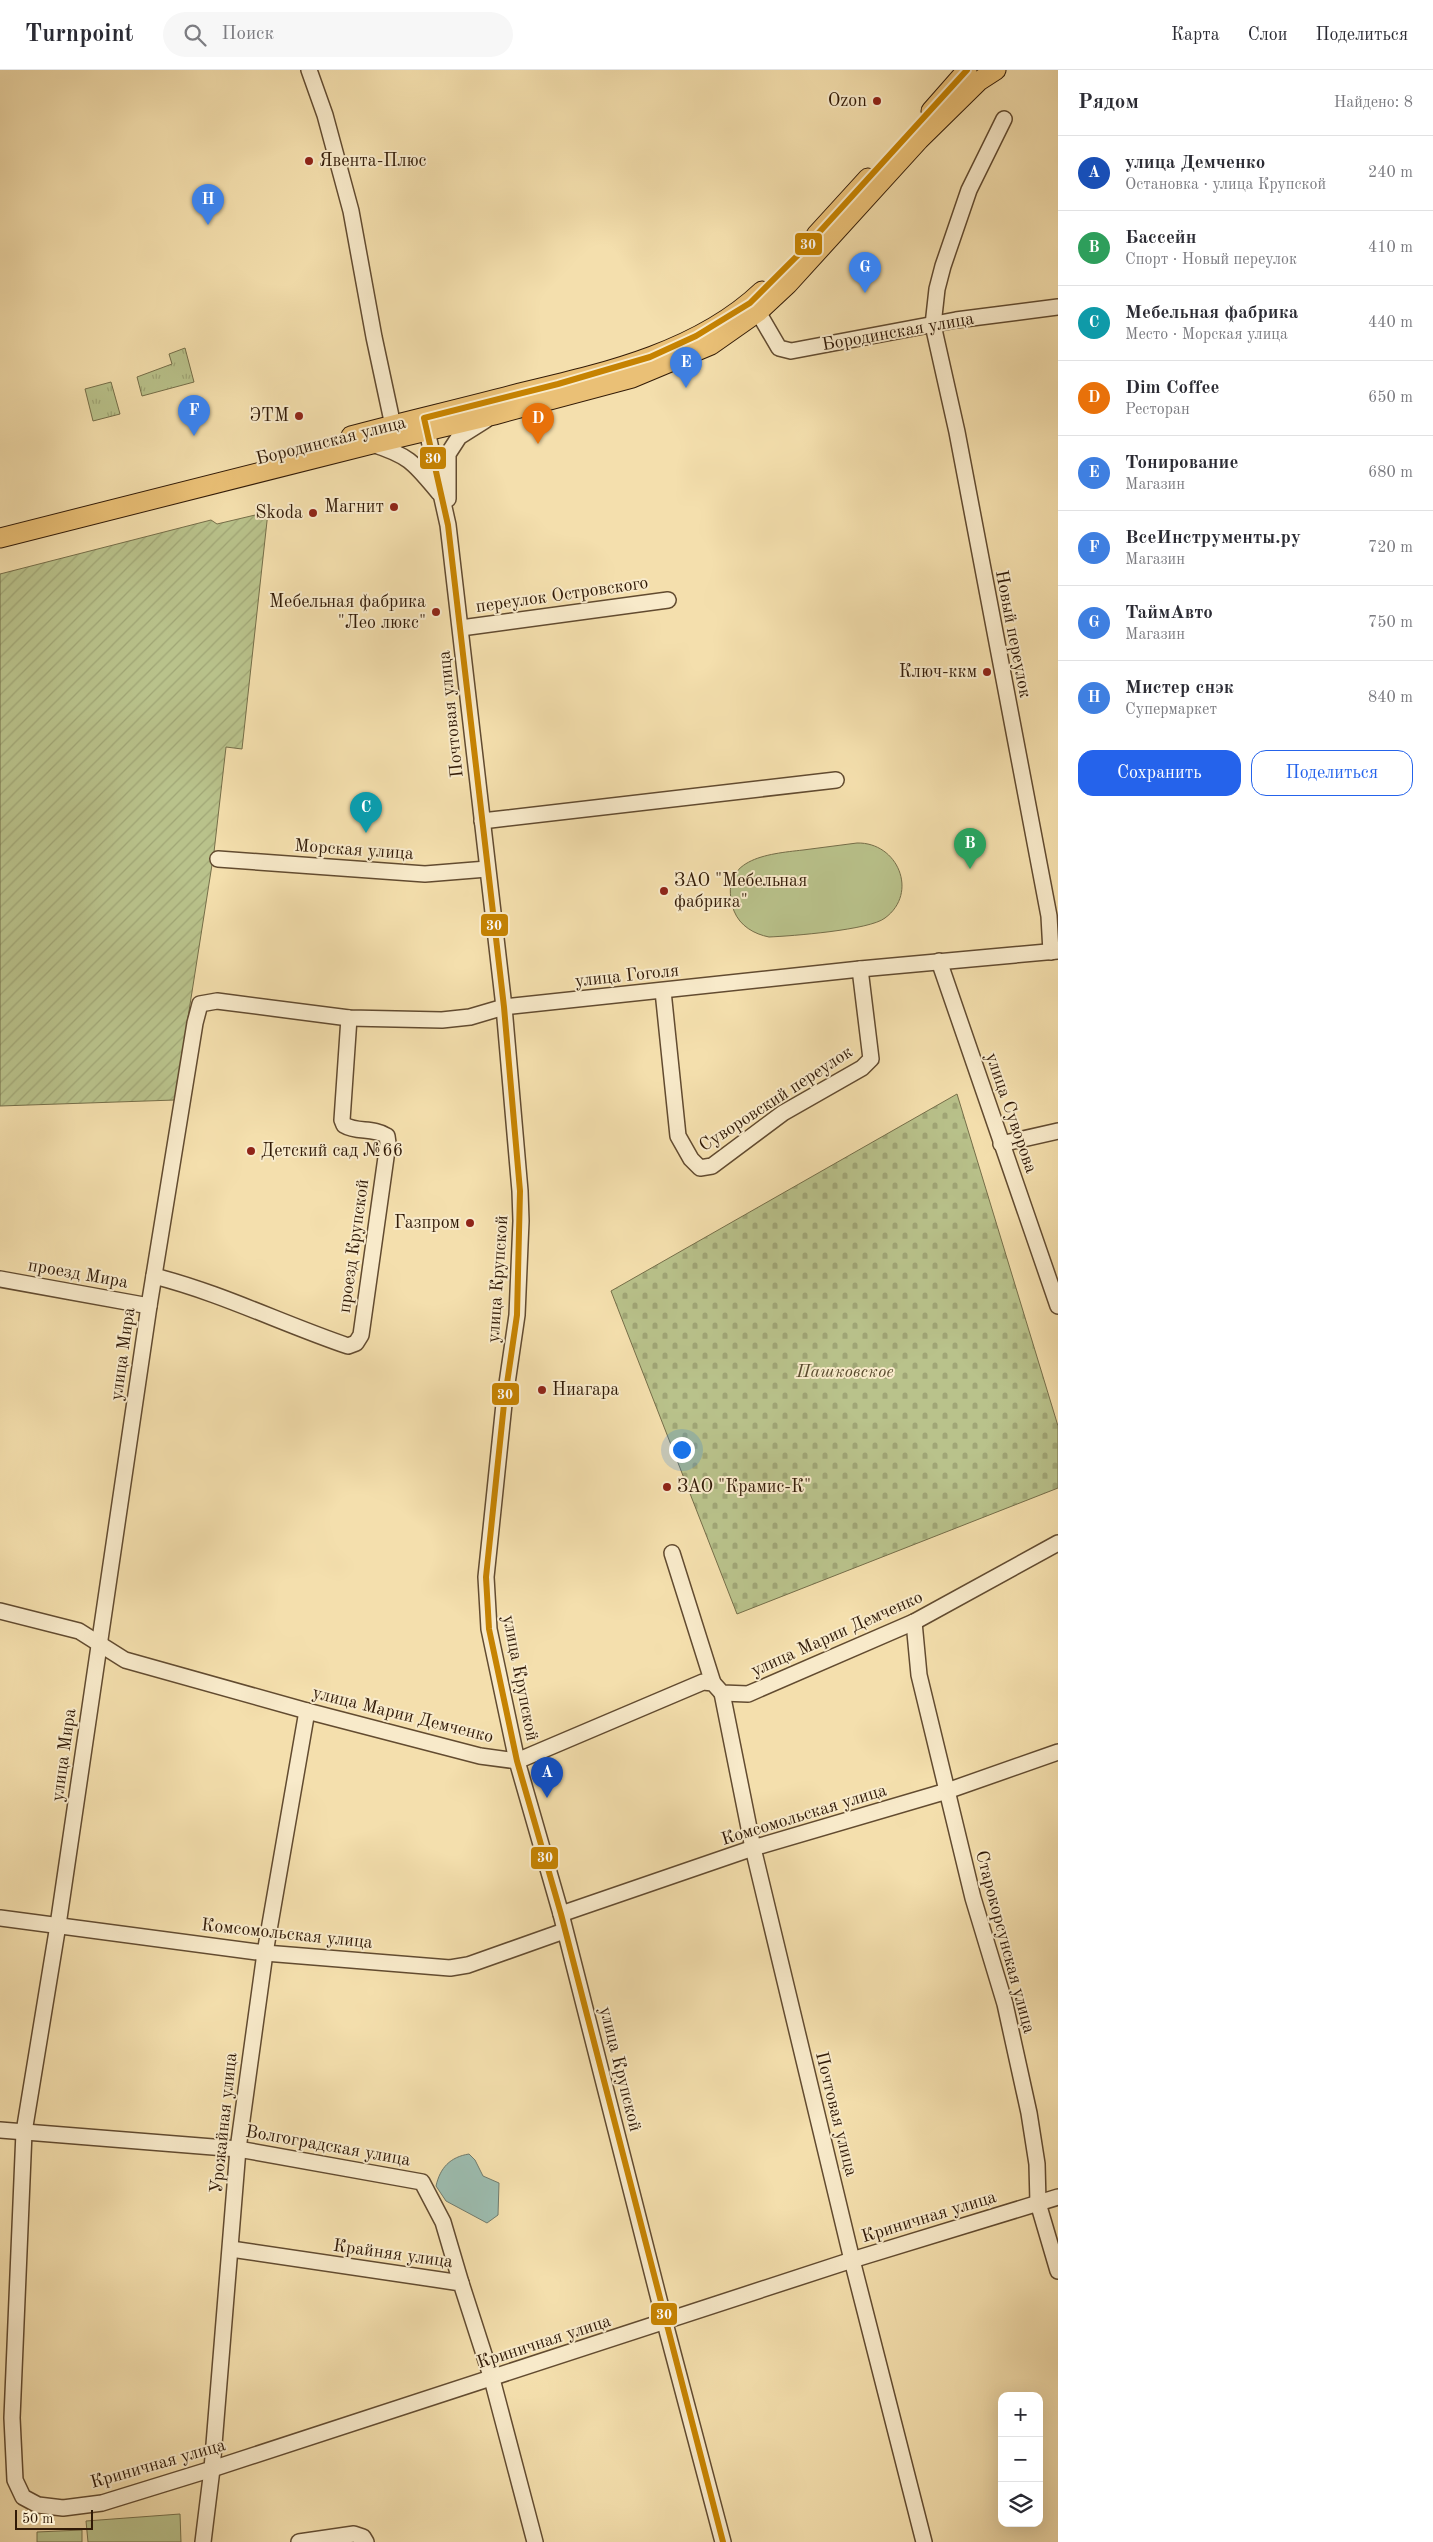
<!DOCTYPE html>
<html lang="ru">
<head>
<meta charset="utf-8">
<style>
  body { margin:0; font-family:"Old Standard TT",serif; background:#f7f7f7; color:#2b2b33 }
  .controls { position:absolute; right:15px; bottom:15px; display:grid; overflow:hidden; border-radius:10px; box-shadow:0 5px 20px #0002 }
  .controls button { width:45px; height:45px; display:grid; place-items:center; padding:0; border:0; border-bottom:1px solid #e1e1e2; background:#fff; color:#2b2b33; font:25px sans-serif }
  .scale { position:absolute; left:15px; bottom:12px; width:78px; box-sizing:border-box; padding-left:5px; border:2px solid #311a07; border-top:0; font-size:14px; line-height:18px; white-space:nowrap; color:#311a07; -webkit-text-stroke:4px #f8eaca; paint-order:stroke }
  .you { position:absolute; left:681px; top:1379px; width:18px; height:18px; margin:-12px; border:4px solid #fff; border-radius:50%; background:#1a73e8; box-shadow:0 0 0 8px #1a73e833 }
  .badge { display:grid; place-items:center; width:32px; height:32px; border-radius:50%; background:#2563eb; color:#fff; font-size:16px; font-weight:700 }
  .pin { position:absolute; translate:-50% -41px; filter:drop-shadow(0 1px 2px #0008) }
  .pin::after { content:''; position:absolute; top:26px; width:18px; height:15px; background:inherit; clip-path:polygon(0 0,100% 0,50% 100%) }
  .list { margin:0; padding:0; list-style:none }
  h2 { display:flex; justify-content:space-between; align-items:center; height:65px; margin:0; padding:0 20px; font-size:21px }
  h2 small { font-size:16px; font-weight:400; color:#7c7c81 }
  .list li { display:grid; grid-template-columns:32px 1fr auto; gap:15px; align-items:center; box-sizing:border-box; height:75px; padding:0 20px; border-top:1px solid #e1e1e2 }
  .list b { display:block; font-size:19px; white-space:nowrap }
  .list p { margin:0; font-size:16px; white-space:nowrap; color:#7c7c81 }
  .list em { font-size:16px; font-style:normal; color:#7c7c81 }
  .actions { display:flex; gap:10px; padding:15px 20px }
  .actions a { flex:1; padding:11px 0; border:1px solid #2563eb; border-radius:15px; text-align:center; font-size:18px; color:#2563eb }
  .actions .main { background:#2563eb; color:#fff }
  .icon { flex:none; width:28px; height:28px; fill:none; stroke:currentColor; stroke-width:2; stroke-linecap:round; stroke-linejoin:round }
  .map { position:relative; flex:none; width:1058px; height:2472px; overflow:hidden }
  header { display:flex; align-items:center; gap:30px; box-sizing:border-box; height:70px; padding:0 25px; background:#fff; border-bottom:1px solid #e1e1e2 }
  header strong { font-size:24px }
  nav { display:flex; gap:28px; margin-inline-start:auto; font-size:18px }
  .search { width:350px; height:45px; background:#f7f7f7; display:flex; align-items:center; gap:12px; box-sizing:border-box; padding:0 18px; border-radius:28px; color:#7c7c81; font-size:19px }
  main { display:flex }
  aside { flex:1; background:#fff }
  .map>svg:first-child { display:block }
  .grass { fill:#b9c28b; stroke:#756e49 }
  .cemetery { fill:url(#cemetery-stones); stroke:#756e49 }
  .park { fill:url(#park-tufts); stroke:#756e49 }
  .garden { fill:url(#garden-furrows); stroke:#756e49 }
  .water { fill:#9cbcaf; stroke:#717b6c }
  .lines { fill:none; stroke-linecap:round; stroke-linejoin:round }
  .minor-casing { stroke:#624b30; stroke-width:18 }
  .major-casing { stroke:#311a07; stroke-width:21 }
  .minor { stroke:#f8eaca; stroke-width:15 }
  .major { stroke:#eac076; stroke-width:19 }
  .bus-1-casing { stroke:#f8eaca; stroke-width:10 }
  .bus-1 { stroke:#c68302; stroke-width:6 }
  .poi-dot { fill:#8f2418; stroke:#f8eaca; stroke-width:2 }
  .labels { text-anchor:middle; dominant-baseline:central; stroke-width:4; stroke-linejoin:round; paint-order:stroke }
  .poi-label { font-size:18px; fill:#311a07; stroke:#f8eaca; text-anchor:end }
  .street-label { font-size:18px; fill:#311a07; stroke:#f8eaca }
  .park-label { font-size:18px; font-style:italic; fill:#5a4c2f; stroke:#f8eaca }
  .line-badge { stroke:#f8eaca; stroke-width:2 }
  .badge-label { font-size:14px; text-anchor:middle; font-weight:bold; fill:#fff }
</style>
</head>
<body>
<header>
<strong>Turnpoint</strong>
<div class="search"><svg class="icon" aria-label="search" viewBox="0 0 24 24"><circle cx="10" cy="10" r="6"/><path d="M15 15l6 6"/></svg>Поиск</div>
<nav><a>Карта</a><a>Слои</a><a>Поделиться</a></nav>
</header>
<main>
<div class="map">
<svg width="1058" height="2472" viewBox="0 0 1058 2472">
  <defs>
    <pattern id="cemetery-stones" width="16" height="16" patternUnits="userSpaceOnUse" patternTransform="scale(1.25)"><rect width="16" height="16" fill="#b9c28b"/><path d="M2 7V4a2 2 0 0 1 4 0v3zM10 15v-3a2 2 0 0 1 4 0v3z" fill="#a0a676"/></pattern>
    <pattern id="park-tufts" width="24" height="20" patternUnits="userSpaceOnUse" patternTransform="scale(1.25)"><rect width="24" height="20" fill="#b9c28b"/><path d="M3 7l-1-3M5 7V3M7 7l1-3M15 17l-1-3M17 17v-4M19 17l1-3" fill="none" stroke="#a0a676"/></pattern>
    <pattern id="garden-furrows" width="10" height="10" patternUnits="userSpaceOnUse" patternTransform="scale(1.25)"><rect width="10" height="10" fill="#b9c28b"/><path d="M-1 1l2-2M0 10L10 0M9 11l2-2" fill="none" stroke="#a0a676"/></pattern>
  </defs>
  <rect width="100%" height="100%" fill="#f4dfad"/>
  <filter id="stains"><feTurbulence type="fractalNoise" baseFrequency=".004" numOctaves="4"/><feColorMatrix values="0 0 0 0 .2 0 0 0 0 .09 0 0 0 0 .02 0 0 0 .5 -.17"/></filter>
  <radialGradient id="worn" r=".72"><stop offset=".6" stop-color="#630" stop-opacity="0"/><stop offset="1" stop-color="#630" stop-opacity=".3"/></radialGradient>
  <g class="grass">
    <path d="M 857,773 C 898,772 919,823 885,848 C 870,860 792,866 769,867 C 754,864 740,856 734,841 C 716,788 768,784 803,780 C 821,778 839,775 857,773 Z"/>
    <polygon points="180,2444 181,2472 88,2472 86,2451"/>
    <polygon points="82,2460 82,2472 37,2472 37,2462"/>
  </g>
  <polygon class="cemetery" points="957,1024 1058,1356 1058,1418 737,1544 611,1221"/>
  <g class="park">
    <polygon points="185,278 194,312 142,326 137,307 172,294 169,284"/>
    <polygon points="111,312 120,344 93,351 85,319"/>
  </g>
  <polygon class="garden" points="268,442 242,679 226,677 214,782 175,1030 0,1036 0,504 211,450 217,454"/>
  <path class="water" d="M 469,2084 L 475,2090 L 483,2106 L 499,2113 L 498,2145 L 487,2153 L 446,2131 L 436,2116 C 440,2098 450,2087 469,2084 Z"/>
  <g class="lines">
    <g class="minor-casing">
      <g id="minor">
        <polyline points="309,0 325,45 351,141 374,267 395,365"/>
        <polyline points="1004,49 969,120 943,196 937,219 933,255 957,362 1049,846 1051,882"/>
        <polyline points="758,242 779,278 791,281 956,250 1058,237"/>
        <polyline points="425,352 448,455 504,937 520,1121 521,1151 517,1245 504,1334 486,1507 489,1559 517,1691 561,1844 665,2253 723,2472"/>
        <path d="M 372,374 C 410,386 414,393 439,423"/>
        <polyline points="448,429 448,384 459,367 486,350"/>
        <polyline points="461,558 668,530"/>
        <polyline points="482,751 836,710"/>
        <polyline points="218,789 425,804 487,799"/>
        <polyline points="1058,881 860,899 504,937 470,947 442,950 349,948 217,931 200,934 195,953 149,1236 58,1855 24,2062 12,2348 15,2410 23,2427 38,2435 63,2438 102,2433 212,2399 852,2190 1058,2127"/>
        <polyline points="939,891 1058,1236"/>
        <polyline points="663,921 678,1066 691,1089 700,1098 712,1096 783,1043 862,998 871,989 860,899"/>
        <polyline points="1001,1074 1058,1061"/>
        <path d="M 154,1206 C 221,1223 283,1254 348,1276 L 356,1273 L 361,1265 L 388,1073 L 387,1066 C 373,1057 357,1063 344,1055 L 342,1050 L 349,948"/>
        <polyline points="0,1209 149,1236"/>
        <polyline points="672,1483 713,1613"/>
        <polyline points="0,1541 79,1561 125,1590 307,1641 480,1686 517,1691 703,1612 713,1613 722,1623 748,1624 914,1552 1058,1473"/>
        <polyline points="914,1552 919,1605 973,1828 1005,1934 1029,2043 1037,2094 1038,2133 1058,2201"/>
        <polyline points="722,1623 753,1778 852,2190 924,2472"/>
        <polyline points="561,1844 753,1778 947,1721 1058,1682"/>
        <polyline points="0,1848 265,1883 450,1898 468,1895 564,1861"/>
        <polyline points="0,2060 238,2079 422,2112 443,2152 461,2213"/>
        <polyline points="231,2179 461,2213 492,2309 535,2472"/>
        <polyline points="203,2472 212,2399 238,2079 265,1883 307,1641"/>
        <polyline points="299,2472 354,2464 363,2467 366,2472"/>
      </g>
    </g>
    <g class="major-casing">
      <g id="major">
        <polyline points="931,41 967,0"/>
        <polyline points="816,165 868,108"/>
        <path d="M 351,366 C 407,351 464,338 520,323 C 604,303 698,282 762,221"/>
        <polyline points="0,468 372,374 494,345 632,308 711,275 758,242 788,214 919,70 979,11 996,0"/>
      </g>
    </g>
    <use href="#minor" class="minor"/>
    <use href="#major" class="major"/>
    <g class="bus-1-casing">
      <polyline id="bus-1" points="723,2472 561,1844 517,1691 489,1559 486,1507 504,1334 517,1245 520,1121 504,937 448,455 424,348 558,314 650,287 696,266 750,233 803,180 967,0"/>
    </g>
    <use href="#bus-1" class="bus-1"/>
  </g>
  <g class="poi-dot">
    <circle cx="877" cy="31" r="5"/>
    <circle cx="309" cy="91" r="5"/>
    <circle cx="299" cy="346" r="5"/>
    <circle cx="394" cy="437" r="5"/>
    <circle cx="313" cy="443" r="5"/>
    <circle cx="436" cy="542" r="5"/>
    <circle cx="987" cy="602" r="5"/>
    <circle cx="664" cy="821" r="5"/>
    <circle cx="251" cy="1081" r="5"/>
    <circle cx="470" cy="1153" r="5"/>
    <circle cx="542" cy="1320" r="5"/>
    <circle cx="667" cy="1417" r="5"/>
  </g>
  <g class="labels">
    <g class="poi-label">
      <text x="867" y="31">Ozon</text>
      <text x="319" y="91" text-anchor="start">Явента-Плюс</text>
      <text x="289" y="346">ЭТМ</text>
      <text x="384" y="437">Магнит</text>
      <text x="303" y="443">Skoda</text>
      <text x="426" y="532">Мебельная фабрика<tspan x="426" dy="21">"Лео люкс"</tspan></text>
      <text x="977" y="602">Ключ-ккм</text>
      <text x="674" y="811" text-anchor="start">ЗАО "Мебельная<tspan x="674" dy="21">фабрика"</tspan></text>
      <text x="261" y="1081" text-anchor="start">Детский сад №66</text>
      <text x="460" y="1153">Газпром</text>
      <text x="552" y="1320" text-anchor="start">Ниагара</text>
      <text x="677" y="1417" text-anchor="start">ЗАО "Крамис-К"</text>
    </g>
    <g class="street-label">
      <text transform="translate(898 262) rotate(-10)">Бородинская улица</text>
      <text transform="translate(331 371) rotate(-14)">Бородинская улица</text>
      <text transform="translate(562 525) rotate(-8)">переулок Островского</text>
      <text transform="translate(1013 564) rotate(79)">Новый переулок</text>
      <text transform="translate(451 644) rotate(-96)">Почтовая улица</text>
      <text transform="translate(354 780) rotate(4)">Морская улица</text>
      <text transform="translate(627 906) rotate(-6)">улица Гоголя</text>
      <text transform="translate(776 1029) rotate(-33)">Суворовский переулок</text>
      <text transform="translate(1011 1043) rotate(71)">улица Суворова</text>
      <text transform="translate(354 1176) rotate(-82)">проезд Крупской</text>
      <text transform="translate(78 1204) rotate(10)">проезд Мира</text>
      <text transform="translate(498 1209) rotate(-86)">улица Крупской</text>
      <text transform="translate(123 1284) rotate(-82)">улица Мира</text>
      <text transform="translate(837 1564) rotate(-24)">улица Марии Демченко</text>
      <text transform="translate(520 1608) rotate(79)">улица Крупской</text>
      <text transform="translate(403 1645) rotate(14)">улица Марии Демченко</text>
      <text transform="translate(64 1685) rotate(-82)">улица Мира</text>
      <text transform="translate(804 1745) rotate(-17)">Комсомольская улица</text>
      <text transform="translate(287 1864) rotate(6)">Комсомольская улица</text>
      <text transform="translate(1005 1872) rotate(75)">Старокорсунская улица</text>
      <text transform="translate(620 1999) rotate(76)">улица Крупской</text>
      <text transform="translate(836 2044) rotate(76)">Почтовая улица</text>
      <text transform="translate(224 2053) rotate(-84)">Урожайная улица</text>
      <text transform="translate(328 2076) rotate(10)">Волгоградская улица</text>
      <text transform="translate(929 2147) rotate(-17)">Криничная улица</text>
      <text transform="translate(393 2184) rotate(8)">Крайняя улица</text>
      <text transform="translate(544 2272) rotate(-18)">Криничная улица</text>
      <text transform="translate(158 2394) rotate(-16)">Криничная улица</text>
    </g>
    <g class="park-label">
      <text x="845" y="1302">Пашковское</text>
    </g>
  </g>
  <g class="line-badge">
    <rect x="794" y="162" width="29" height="24" rx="5" fill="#c68302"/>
    <rect x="419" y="376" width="28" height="24" rx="5" fill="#c68302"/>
    <rect x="480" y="843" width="29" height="24" rx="5" fill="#c68302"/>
    <rect x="491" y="1312" width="29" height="24" rx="5" fill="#c68302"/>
    <rect x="530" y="1776" width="29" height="24" rx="5" fill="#c68302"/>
    <rect x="650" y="2232" width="28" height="24" rx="5" fill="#c68302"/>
  </g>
  <g class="badge-label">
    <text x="808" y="179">30</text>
    <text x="433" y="393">30</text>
    <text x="494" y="860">30</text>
    <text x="505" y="1329">30</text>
    <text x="545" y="1792">30</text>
    <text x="664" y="2249">30</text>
  </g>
  <rect width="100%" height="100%" filter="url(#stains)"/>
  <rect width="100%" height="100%" fill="url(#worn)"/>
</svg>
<div class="controls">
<button>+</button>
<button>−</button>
<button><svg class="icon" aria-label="layers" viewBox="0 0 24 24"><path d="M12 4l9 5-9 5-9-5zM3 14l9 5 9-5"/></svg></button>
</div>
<div class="scale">50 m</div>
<div class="you"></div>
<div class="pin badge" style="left:547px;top:1728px;background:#1a4fb4">A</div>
<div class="pin badge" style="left:970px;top:799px;background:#2e9e5b">B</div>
<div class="pin badge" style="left:366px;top:763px;background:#0f9aa8">C</div>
<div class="pin badge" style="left:538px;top:374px;background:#e8710a">D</div>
<div class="pin badge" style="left:686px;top:318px;background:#3f7fe0">E</div>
<div class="pin badge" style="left:194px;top:366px;background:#3f7fe0">F</div>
<div class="pin badge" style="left:865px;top:223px;background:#3f7fe0">G</div>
<div class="pin badge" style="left:208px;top:155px;background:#3f7fe0">H</div>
</div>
<aside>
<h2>Рядом<small>Найдено: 8</small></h2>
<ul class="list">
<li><span class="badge" style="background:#1a4fb4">A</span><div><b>улица Демченко</b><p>Остановка · улица Крупской</p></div><em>240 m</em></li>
<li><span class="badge" style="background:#2e9e5b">B</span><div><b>Бассейн</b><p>Спорт · Новый переулок</p></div><em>410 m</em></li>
<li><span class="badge" style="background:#0f9aa8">C</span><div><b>Мебельная фабрика</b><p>Место · Морская улица</p></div><em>440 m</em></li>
<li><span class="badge" style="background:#e8710a">D</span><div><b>Dim Coffee</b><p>Ресторан</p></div><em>650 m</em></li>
<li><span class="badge" style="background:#3f7fe0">E</span><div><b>Тонирование</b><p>Магазин</p></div><em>680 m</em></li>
<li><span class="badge" style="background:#3f7fe0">F</span><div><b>ВсеИнструменты.ру</b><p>Магазин</p></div><em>720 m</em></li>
<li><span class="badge" style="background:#3f7fe0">G</span><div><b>ТаймАвто</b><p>Магазин</p></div><em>750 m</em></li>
<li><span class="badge" style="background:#3f7fe0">H</span><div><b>Мистер снэк</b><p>Супермаркет</p></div><em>840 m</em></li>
</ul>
<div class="actions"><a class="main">Сохранить</a><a>Поделиться</a></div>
</aside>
</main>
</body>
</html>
